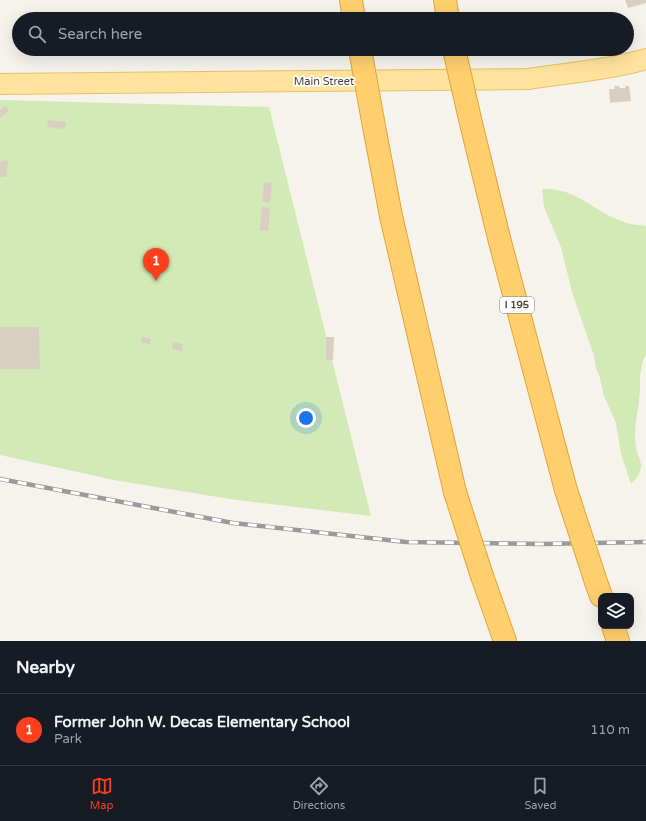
<!DOCTYPE html>
<html lang="en">
<head>
<meta charset="utf-8">
<style>
  body { margin:0; font-family:"Varela Round",sans-serif; background:#20242c; color:#f1f3f6 }
  .controls { position:absolute; right:12px; bottom:12px; display:grid; overflow:hidden; border-radius:8px; box-shadow:0 4px 16px #0002 }
  .controls button { width:36px; height:36px; display:grid; place-items:center; padding:0; border:0; border-bottom:1px solid #363941; background:#171b24; color:#f1f3f6; font:20px sans-serif }
  .you { position:absolute; left:306px; top:418px; width:14px; height:14px; margin:-10px; border:3px solid #fff; border-radius:50%; background:#1a73e8; box-shadow:0 0 0 6px #1a73e833 }
  .badge { display:grid; place-items:center; width:26px; height:26px; border-radius:50%; background:#fc3f1d; color:#fff; font-size:13px; font-weight:700 }
  .pin { position:absolute; translate:-50% -33px; filter:drop-shadow(0 1px 2px #0008) }
  .pin::after { content:''; position:absolute; top:21px; width:14px; height:12px; background:inherit; clip-path:polygon(0 0,100% 0,50% 100%) }
  .list { margin:0; padding:0; list-style:none }
  h2 { display:flex; justify-content:space-between; align-items:center; height:52px; margin:0; padding:0 16px; font-size:17px }
  h2 small { font-size:13px; font-weight:400; color:#9ea1a6 }
  .list li { display:grid; grid-template-columns:26px 1fr auto; gap:12px; align-items:center; box-sizing:border-box; height:72px; padding:0 16px; border-top:1px solid #363941 }
  .list b { display:block; font-size:15px; white-space:nowrap }
  .list p { margin:0; font-size:13px; white-space:nowrap; color:#9ea1a6 }
  .list em { font-size:13px; font-style:normal; color:#9ea1a6 }
  .icon { flex:none; width:22px; height:22px; fill:none; stroke:currentColor; stroke-width:2; stroke-linecap:round; stroke-linejoin:round }
  .map { position:relative; flex:none; width:646px; height:641px; overflow:hidden }
  .search { position:absolute; background:#171b24; box-shadow:0 4px 16px #0002; left:12px; right:12px; top:12px; height:44px; display:flex; align-items:center; gap:10px; box-sizing:border-box; padding:0 14px; border-radius:22px; color:#9ea1a6; font-size:15px }
  .sheet { height:124px; background:#171b24 }
  nav { display:flex; justify-content:space-around; align-items:center; box-sizing:border-box; height:56px; border-top:1px solid #363941; background:#171b24; font-size:11px; color:#9ea1a6 }
  nav a { display:grid; justify-items:center; gap:2px }
  nav .on { color:#fc3f1d }
  .map>svg:first-child { display:block }
  .green { fill:#d2eab5 }
  .building { fill:#d8cfc1 }
  .lines { fill:none; stroke-linecap:round; stroke-linejoin:round }
  .major-casing { stroke:#e6c16a; stroke-width:22 }
  .highway-casing { stroke:#e0a43c; stroke-width:24 }
  .major { stroke:#ffe39c; stroke-width:20 }
  .highway { stroke:#ffcf6e; stroke-width:22 }
  .rail-casing { stroke:#9a9a9a; stroke-width:4.5 }
  .rail { stroke:#fff; stroke-width:3; stroke-dasharray:9; stroke-linecap:butt }
  .highway-bridge-casing { stroke:#e0a43c; stroke-width:24; stroke-linecap:butt }
  .highway-bridge { stroke:#ffcf6e; stroke-width:22 }
  .labels { text-anchor:middle; dominant-baseline:central; stroke-width:3.5; stroke-linejoin:round; paint-order:stroke }
  .shield { fill:#fff; stroke:#817c74; stroke-width:1 }
  .shield-label { font-size:10px; font-weight:bold; fill:#4b4439 }
  .street-label { font-size:11px; fill:#4b4439; stroke:#fff }
</style>
</head>
<body>
<div class="map">
<svg width="646" height="641" viewBox="0 0 646 641">
  <rect width="100%" height="100%" fill="#f6f3ec"/>
  <g class="green">
    <polygon points="0,100 269,107 371,516 230,499 114,480 0,455"/>
    <path d="M 542,189 C 553,189 563,190 573,195 C 589,202 602,214 619,220 C 627,224 637,225 646,226 L 646,354 C 640,364 640,379 640,390 C 639,409 633,429 636,448 C 637,454 641,460 641,466 C 641,474 636,479 631,484 L 621,454 L 616,423 L 604,396 L 599,375 L 596,368 L 594,356 L 572,292 L 561,247 L 544,207 Z"/>
  </g>
  <g class="building">
    <polygon points="625,0 646,0 646,3 628,8"/>
    <polygon points="200,15 201,19 142,19 143,17"/>
    <polygon points="604,16 604,19 589,19 589,18"/>
    <polygon points="64,49 82,49 82,51 65,51"/>
    <polygon points="138,49 177,49 177,50 138,52"/>
    <polygon points="614,86 619,86 620,88 625,88 625,86 629,86 631,101 610,103 609,89 615,89"/>
    <polygon points="6,106 9,111 0,118 0,110"/>
    <polygon points="48,120 66,122 65,129 47,127"/>
    <polygon points="8,160 6,177 0,177 0,161"/>
    <polygon points="264,182 272,183 270,203 262,202"/>
    <polygon points="262,207 270,208 268,231 260,230"/>
    <polygon points="0,327 39,327 40,369 0,369"/>
    <polygon points="142,336 151,339 150,345 141,342"/>
    <polygon points="326,337 334,337 333,360 326,360"/>
    <polygon points="173,342 183,344 182,351 172,349"/>
  </g>
  <g class="lines">
    <g class="major-casing">
      <path id="major" d="M 0,84 L 528,79 C 568,73 607,70 646,59"/>
    </g>
    <g class="highway-casing">
      <g id="highway">
        <polyline points="351,0 354,19"/>
        <polyline points="445,0 448,19"/>
        <polyline points="470,119 499,238 566,490"/>
        <polyline points="373,121 391,216 455,492"/>
        <polyline points="482,576 505,641"/>
        <polyline points="596,582 601,596"/>
        <polyline points="613,626 618,641"/>
      </g>
    </g>
    <use href="#major" class="major"/>
    <use href="#highway" class="highway"/>
    <g class="rail-casing">
      <polyline id="rail" points="0,479 233,523 406,542 541,544 646,542"/>
    </g>
    <use href="#rail" class="rail"/>
    <g class="highway-bridge-casing">
      <g id="highway-bridge">
        <polyline points="360,49 373,121"/>
        <polyline points="454,49 470,119"/>
        <polyline points="566,490 596,582"/>
        <polyline points="455,492 482,576"/>
      </g>
    </g>
    <use href="#highway-bridge" class="highway-bridge"/>
  </g>
  <g class="labels">
    <rect class="shield" x="500" y="297" width="34" height="16" rx="3"/>
    <g class="shield-label">
      <text x="517" y="305">I 195</text>
    </g>
    <g class="street-label">
      <text x="324" y="81">Main Street</text>
    </g>
  </g>
</svg>
<div class="controls">
<button><svg class="icon" aria-label="layers" viewBox="0 0 24 24"><path d="M12 4l9 5-9 5-9-5zM3 14l9 5 9-5"/></svg></button>
</div>
<div class="you"></div>
<div class="pin badge" style="left:156px;top:281px">1</div>
<div class="search"><svg class="icon" aria-label="search" viewBox="0 0 24 24"><circle cx="10" cy="10" r="6"/><path d="M15 15l6 6"/></svg>Search here</div>
</div>
<section class="sheet">
<h2>Nearby<small></small></h2>
<ul class="list">
<li><span class="badge">1</span><div><b>Former John W. Decas Elementary School</b><p>Park</p></div><em>110 m</em></li>
</ul>
</section>
<nav>
<a class="on"><svg class="icon" aria-label="map" viewBox="0 0 24 24"><path d="M3 6l6-2 6 2 6-2v14l-6 2-6-2-6 2zM9 4v14M15 6v14"/></svg>Map</a>
<a><svg class="icon" aria-label="directions" viewBox="0 0 24 24"><path d="M12 3l9 9-9 9-9-9zM9 14v-3h6M13 9l2 2-2 2"/></svg>Directions</a>
<a><svg class="icon" aria-label="saved" viewBox="0 0 24 24"><path d="M7 4h10v16l-5-4-5 4z"/></svg>Saved</a>
</nav>
</body>
</html>
